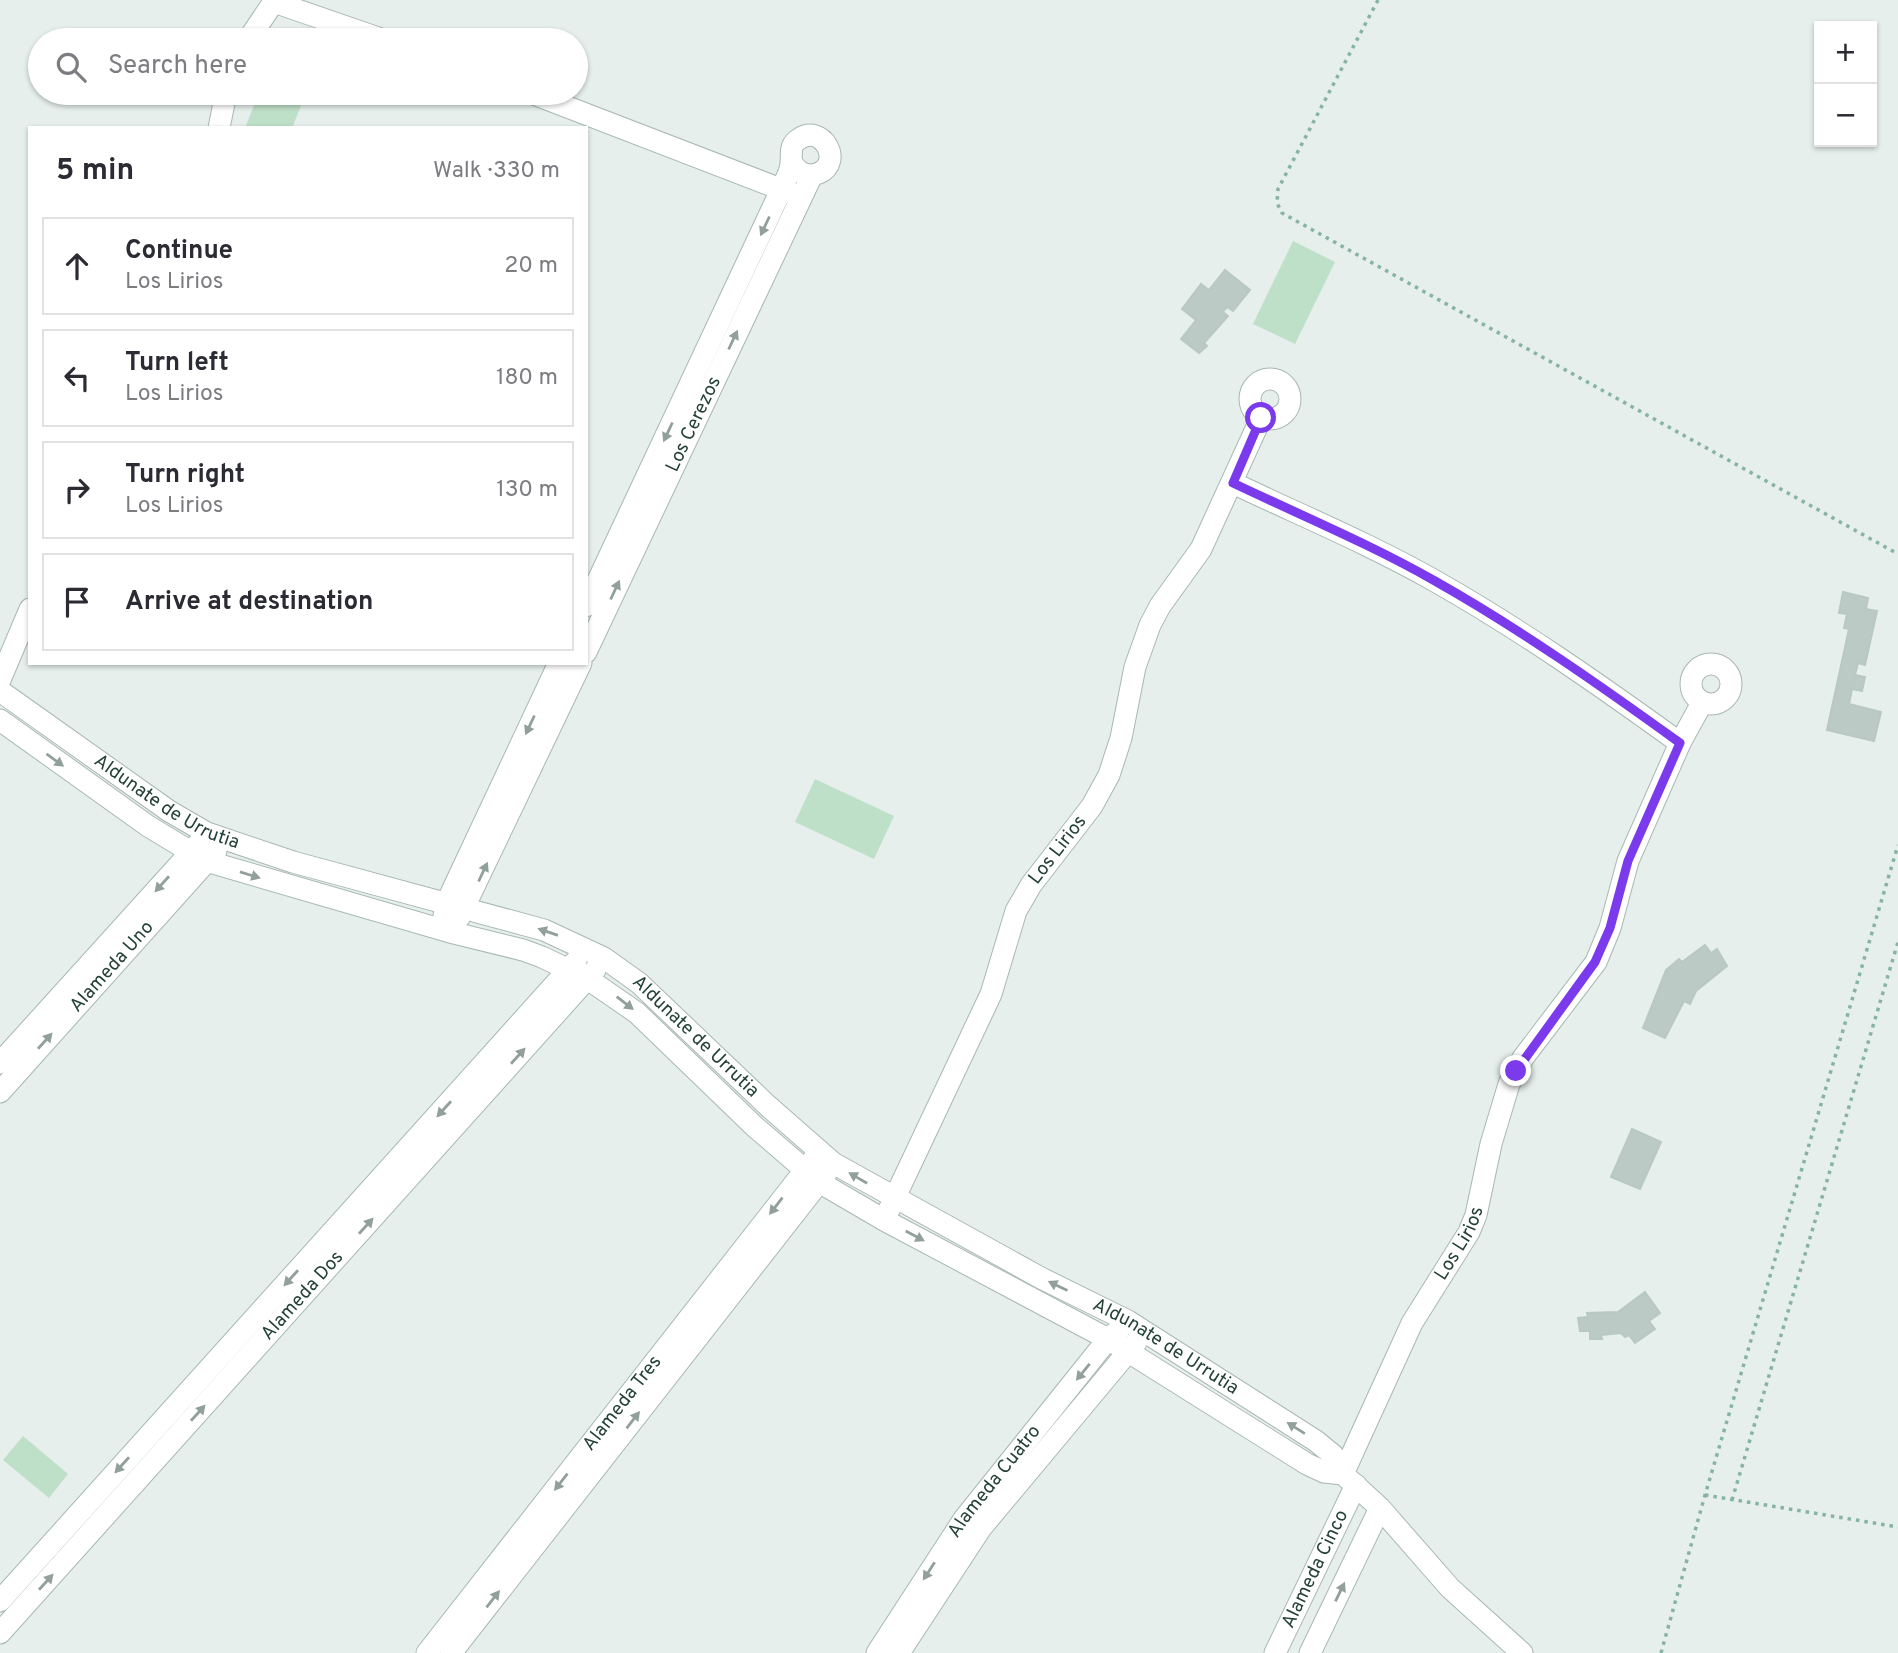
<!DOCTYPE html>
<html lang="en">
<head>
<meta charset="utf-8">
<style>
  body { margin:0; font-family:Overpass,sans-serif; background:#f7f7f7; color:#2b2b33 }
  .controls { position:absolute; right:21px; top:21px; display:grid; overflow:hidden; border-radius:0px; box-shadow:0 2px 5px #0004 }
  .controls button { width:63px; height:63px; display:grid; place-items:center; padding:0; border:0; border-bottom:2px solid #e1e1e2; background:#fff; color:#2b2b33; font:35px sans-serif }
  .stop { position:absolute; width:21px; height:21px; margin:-16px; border:5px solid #7c3aed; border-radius:50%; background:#fff }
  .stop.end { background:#7c3aed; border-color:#fff; box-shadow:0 2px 7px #0008 }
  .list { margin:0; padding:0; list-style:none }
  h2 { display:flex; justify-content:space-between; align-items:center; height:91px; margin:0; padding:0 28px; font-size:30px }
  h2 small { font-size:23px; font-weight:400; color:#7c7c81 }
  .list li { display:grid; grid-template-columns:46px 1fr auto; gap:21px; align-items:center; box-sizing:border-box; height:98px; margin:0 14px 14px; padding:0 14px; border:2px solid #e1e1e2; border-radius:0px }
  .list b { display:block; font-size:26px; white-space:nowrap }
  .list p { margin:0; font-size:23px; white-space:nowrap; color:#7c7c81 }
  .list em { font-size:23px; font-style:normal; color:#7c7c81 }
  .icon { flex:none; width:38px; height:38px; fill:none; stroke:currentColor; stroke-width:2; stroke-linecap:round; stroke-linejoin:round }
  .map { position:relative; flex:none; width:1898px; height:1653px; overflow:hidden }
  .search { position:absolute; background:#fff; box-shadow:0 2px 5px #0004; left:28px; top:28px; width:560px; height:77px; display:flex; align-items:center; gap:18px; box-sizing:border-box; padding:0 24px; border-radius:38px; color:#7c7c81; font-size:26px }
  .panel { position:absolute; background:#fff; box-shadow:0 2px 5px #0004; left:28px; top:126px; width:560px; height:539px; border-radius:0px }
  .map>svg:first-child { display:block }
  .green { fill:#bfe0c8 }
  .building { fill:#bbcac4; stroke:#b8c9c2; stroke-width:2 }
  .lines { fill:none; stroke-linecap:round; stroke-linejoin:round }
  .minor-casing { stroke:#a8b8b2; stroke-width:23 }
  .path { stroke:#86b3a5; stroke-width:3.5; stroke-dasharray:3.5 5; stroke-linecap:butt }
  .minor { stroke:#fff; stroke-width:21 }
  .oneway { fill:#92a09c }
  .route { stroke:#7c3aed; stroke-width:9 }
  .labels { text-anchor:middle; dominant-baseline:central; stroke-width:5; stroke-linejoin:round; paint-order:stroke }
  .street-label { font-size:19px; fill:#24423a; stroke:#f7fbf9 }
</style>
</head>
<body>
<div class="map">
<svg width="1898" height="1653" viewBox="0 0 1898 1653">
  <rect width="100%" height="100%" fill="#e6efeb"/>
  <g class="green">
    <polygon points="259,93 306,93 292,128 245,128"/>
    <polygon points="1293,241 1335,262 1295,344 1253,324"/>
    <polygon points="815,779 894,816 874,859 795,822"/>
    <polygon points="23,1436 68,1474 49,1498 3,1460"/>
  </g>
  <g class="building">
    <polygon points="1225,270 1250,290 1233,311 1227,307 1223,312 1228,316 1204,343 1207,346 1199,353 1181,339 1196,320 1182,309 1201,284 1209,290"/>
    <polygon points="1843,592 1868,598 1866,609 1877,611 1865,665 1858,663 1855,675 1865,677 1862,691 1852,689 1849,704 1881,712 1874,741 1827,730 1849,629 1844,628 1847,614 1839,613"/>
    <polygon points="1705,945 1711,953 1717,949 1727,966 1696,991 1690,1004 1684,1001 1665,1038 1643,1028 1666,970 1679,959 1682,962"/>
    <polygon points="1632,1129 1661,1142 1640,1189 1611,1177"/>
    <polygon points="1645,1292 1660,1313 1649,1321 1655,1329 1635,1343 1629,1335 1625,1337 1621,1333 1601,1335 1602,1339 1590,1339 1590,1331 1580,1331 1578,1318 1588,1317 1587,1313 1618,1312"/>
  </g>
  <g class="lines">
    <g class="minor-casing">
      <g id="minor">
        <polyline points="274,2 384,40"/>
        <polyline points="248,40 275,0"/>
        <polyline points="531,93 796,195"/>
        <polyline points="219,128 226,93"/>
        <circle cx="1270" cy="399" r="20"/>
        <path d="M 1233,483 C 1300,515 1370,544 1435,581 C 1520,629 1601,686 1680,743"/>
        <path d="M 586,606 L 782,188 C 785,181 791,171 791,163 C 792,153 789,145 799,139 C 822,123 844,162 819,173 C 808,178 798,173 792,163"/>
        <path id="s1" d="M 586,652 L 812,175"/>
        <circle cx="1711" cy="684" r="20"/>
        <polyline points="0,680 30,609"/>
        <path id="s2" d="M 0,691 L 169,811 L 207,833 L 293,862 L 544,930 L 604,958 L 639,983 L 768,1106 L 833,1163 L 1041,1278 L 1128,1321 L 1316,1441 L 1333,1455 L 1343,1474 L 1380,1508 L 1450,1588 L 1522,1653"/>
        <polyline points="0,720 148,826 206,861 450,932 523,950 542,957 588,979 637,1013 754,1126 819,1182 884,1220 1108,1339 1307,1464 1324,1472 1343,1474"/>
        <polyline points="444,916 446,904 559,663"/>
        <polyline points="459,918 581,663"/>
        <polyline points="0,1063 199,843"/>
        <path id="s3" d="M 0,1092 L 216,851"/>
        <path id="s4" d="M 888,1212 L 991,994 L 1016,911 L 1031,885 L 1092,806 L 1109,775 L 1121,738 L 1135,667 L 1150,625 L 1160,606 L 1201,549 L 1261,418"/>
        <path id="s5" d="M 1343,1474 L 1412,1323 L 1469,1232 L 1476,1215 L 1491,1144 L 1509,1084 L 1523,1058 L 1596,962 L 1610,928 L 1628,861 L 1680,743 L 1702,703"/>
        <polyline points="0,1601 576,961"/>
        <path id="s6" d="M 0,1633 L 595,970"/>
        <path id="s7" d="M 427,1653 L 813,1160"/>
        <polyline points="451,1653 827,1172"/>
        <path id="s8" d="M 877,1653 L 964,1519 L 1108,1339 L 1119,1330"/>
        <polyline points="899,1653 981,1528 1137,1341"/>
        <path id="s9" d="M 1275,1653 L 1356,1485"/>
        <polyline points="1310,1653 1380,1508"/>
      </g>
    </g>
    <g class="path">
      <polyline points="1378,0 1278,189 1277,203 1282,213 1898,554"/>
      <polyline points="1705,1495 1898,1527"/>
      <polyline points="1732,1500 1898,942"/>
      <polyline points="1661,1653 1705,1495 1898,845"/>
    </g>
    <use href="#minor" class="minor"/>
  </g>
  <defs><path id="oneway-solid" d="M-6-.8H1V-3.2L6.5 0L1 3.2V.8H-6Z" transform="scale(1.75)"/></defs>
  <g class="oneway">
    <use href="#oneway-solid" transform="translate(765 226) rotate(115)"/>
    <use href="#oneway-solid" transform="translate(733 340) rotate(-65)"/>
    <use href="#oneway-solid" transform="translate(668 432) rotate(115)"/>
    <use href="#oneway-solid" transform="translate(615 590) rotate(-65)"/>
    <use href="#oneway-solid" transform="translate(530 725) rotate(115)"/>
    <use href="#oneway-solid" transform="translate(55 760) rotate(36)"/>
    <use href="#oneway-solid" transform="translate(483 872) rotate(-65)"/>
    <use href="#oneway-solid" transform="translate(250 875) rotate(17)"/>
    <use href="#oneway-solid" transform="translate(162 884) rotate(132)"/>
    <use href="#oneway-solid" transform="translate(548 932) rotate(-161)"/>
    <use href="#oneway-solid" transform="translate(625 1003) rotate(38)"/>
    <use href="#oneway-solid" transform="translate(45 1041) rotate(-48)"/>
    <use href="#oneway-solid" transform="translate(518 1056) rotate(-48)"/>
    <use href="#oneway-solid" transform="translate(444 1109) rotate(132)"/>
    <use href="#oneway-solid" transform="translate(858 1178) rotate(-150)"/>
    <use href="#oneway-solid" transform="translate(776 1206) rotate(128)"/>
    <use href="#oneway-solid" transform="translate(366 1226) rotate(-48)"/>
    <use href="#oneway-solid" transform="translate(915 1236) rotate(28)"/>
    <use href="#oneway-solid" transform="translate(291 1278) rotate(132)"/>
    <use href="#oneway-solid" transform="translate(1058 1286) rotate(-154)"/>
    <use href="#oneway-solid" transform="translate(1083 1372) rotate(129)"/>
    <use href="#oneway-solid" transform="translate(198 1413) rotate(-48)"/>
    <use href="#oneway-solid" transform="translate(633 1420) rotate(-52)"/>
    <use href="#oneway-solid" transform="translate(1296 1428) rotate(-148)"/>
    <use href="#oneway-solid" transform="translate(122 1465) rotate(132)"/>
    <use href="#oneway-solid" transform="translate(561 1482) rotate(128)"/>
    <use href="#oneway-solid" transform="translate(929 1571) rotate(123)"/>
    <use href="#oneway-solid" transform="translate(46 1582) rotate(-48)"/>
    <use href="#oneway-solid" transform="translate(1340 1592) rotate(-64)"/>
    <use href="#oneway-solid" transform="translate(493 1599) rotate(-52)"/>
  </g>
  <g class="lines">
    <path class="route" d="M 1261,418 L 1233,483 C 1300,515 1370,544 1435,581 C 1520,629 1601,686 1680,743 L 1628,861 L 1610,928 L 1595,962 L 1516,1071"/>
  </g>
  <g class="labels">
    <g class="street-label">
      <text stroke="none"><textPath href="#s1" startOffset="252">Los Cerezos</textPath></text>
      <text stroke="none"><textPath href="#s2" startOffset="201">Aldunate de Urrutia</textPath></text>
      <text stroke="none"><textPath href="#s4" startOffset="402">Los Lirios</textPath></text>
      <text stroke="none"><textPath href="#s3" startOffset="168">Alameda Uno</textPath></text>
      <text stroke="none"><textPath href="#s2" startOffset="789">Aldunate de Urrutia</textPath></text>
      <text stroke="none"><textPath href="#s5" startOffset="259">Los Lirios</textPath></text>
      <text stroke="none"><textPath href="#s6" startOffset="453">Alameda Dos</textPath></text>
      <text stroke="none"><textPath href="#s2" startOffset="1356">Aldunate de Urrutia</textPath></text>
      <text stroke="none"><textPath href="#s7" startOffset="317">Alameda Tres</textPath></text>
      <text stroke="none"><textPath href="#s8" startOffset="208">Alameda Cuatro</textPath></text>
      <text stroke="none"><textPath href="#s9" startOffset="93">Alameda Cinco</textPath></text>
    </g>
  </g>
</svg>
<div class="controls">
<button>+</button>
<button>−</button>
</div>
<div class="stop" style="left:1261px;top:418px"></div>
<div class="stop end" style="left:1516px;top:1071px"></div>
<div class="search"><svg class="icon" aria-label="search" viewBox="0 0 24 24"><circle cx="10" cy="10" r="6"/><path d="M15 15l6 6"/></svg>Search here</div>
<section class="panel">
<h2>5 min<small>Walk · 330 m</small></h2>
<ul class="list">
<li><svg class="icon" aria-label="ahead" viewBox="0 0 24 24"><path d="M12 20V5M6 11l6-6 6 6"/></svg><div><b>Continue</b><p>Los Lirios</p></div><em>20 m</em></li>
<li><svg class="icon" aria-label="left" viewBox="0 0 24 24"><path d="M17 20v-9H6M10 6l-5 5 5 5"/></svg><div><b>Turn left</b><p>Los Lirios</p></div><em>180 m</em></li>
<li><svg class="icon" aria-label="right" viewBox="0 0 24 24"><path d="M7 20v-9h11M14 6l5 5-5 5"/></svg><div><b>Turn right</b><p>Los Lirios</p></div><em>130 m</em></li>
<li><svg class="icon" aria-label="arrive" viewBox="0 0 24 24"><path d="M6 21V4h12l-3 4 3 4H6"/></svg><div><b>Arrive at destination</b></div></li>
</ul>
</section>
</div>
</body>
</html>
